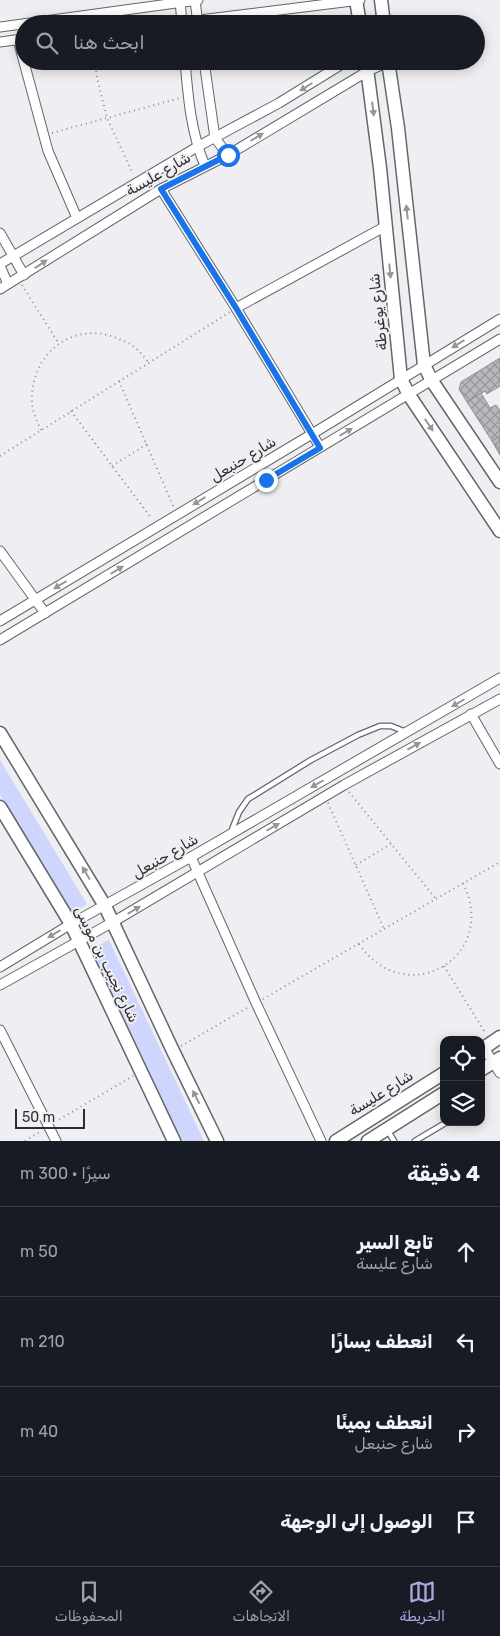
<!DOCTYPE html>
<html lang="ar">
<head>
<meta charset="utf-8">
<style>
  body { margin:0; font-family:Rubik,Cairo,sans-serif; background:#242831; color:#f1f3f6; direction:rtl }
  .controls { position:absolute; right:15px; bottom:15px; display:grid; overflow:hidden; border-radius:10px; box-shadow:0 2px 12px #0003 }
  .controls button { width:45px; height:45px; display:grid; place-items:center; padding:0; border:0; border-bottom:1px solid #363941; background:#171b24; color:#f1f3f6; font:25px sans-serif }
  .scale { position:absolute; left:15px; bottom:12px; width:70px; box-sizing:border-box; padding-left:5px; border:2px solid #2e2e30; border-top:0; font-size:14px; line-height:18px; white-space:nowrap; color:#2e2e30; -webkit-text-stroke:4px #efeff3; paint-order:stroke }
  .stop { position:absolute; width:15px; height:15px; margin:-11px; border:4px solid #1a73e8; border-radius:50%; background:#fff }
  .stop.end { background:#1a73e8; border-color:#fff; box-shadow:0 1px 5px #0008 }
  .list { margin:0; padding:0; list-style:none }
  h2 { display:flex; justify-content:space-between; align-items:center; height:65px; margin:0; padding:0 20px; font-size:21px }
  h2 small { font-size:16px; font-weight:400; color:#9ea1a6 }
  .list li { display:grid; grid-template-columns:32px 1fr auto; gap:15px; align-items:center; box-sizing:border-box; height:90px; padding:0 20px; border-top:1px solid #363941 }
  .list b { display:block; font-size:19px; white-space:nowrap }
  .list p { margin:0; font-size:16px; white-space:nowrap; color:#9ea1a6 }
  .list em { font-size:16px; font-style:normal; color:#9ea1a6 }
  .icon { flex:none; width:28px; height:28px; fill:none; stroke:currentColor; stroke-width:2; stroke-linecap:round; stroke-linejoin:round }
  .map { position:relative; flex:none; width:500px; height:1141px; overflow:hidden; direction:ltr }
  .search { position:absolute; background:#171b24; box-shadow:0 2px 12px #0003; left:15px; right:15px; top:15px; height:55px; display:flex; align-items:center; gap:12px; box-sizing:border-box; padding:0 18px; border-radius:28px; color:#9ea1a6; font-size:19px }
  .sheet { height:425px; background:#171b24 }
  nav { display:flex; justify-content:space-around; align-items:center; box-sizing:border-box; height:70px; border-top:1px solid #363941; background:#171b24; font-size:14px; color:#9ea1a6 }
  nav a { display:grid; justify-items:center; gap:2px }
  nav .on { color:#a9a9e0 }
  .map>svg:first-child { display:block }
  .grass { fill:#cfd6fd }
  .building { fill:url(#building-cross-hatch); stroke:#8e8f92 }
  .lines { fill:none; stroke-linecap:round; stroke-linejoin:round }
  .lane-casing { stroke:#656669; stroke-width:7 }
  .street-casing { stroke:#656669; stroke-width:11 }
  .secondary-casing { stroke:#656669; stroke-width:15 }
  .path { stroke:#8f8f92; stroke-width:2; stroke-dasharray:1 4; stroke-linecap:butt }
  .lane { stroke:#fff; stroke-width:4.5 }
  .street { stroke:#fff; stroke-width:9 }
  .secondary { stroke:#fff; stroke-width:12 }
  .oneway { fill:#969698 }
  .route { stroke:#1a73e8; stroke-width:6 }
  .labels { text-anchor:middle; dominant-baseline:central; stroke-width:4; stroke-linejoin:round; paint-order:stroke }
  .street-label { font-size:15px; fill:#2e2e30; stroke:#efeff3 }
</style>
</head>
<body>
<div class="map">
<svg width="500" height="1141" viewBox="0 0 500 1141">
  <defs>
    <pattern id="building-cross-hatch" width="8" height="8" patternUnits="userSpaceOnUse" patternTransform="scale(1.25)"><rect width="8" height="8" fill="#b8b9bd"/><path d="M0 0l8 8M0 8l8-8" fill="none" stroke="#96979a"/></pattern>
  </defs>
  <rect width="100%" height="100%" fill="#efeff3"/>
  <g class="grass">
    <polygon points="0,760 87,904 72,913 0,795"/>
    <polygon points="109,940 204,1141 179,1141 88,950"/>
  </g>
  <g class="building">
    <polygon points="500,358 500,386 487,394 485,391 467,402 459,389 461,382"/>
    <polygon points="481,393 490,408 496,405 500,411 500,420 498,421 500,423 500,436 492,441 467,402"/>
    <polygon points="500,436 500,455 492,441"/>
  </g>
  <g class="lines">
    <g class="lane-casing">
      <g id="lane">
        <polyline points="231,832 239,812 248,799 311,760 358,735 380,726 391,726 406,732"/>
        <polyline points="388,1131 394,1141"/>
        <polyline points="415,1141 447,1122"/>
      </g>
    </g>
    <g class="street-casing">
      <g id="street">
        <polyline points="180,0 182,24"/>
        <polyline points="195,0 198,24"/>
        <polyline points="167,24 360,0"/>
        <polyline points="0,27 198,0"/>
        <polyline points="18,40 48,151 77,218"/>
        <polyline points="0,42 22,39"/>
        <path d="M 185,61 C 188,97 191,133 205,166"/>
        <polyline points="204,61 215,138 228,155"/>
        <polyline points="161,189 236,308 320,447"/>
        <polyline points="0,233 24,275"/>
        <polyline points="0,264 197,147 279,103 347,61"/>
        <polyline points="0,266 8,284"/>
        <polyline points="0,289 161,189 228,155 368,71 388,62"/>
        <polyline points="236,308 386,226"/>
        <polyline points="0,551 45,613"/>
        <polyline points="0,621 312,434 500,319"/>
        <polyline points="0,640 500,339"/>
        <polyline points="471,714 500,764"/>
        <polyline points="191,857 256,1003 321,1141"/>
        <polyline points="0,967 71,924 191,857 500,678"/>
        <polyline points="0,985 113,922 344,785 500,699"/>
        <polyline points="0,1030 56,1141"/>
        <polyline points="484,1048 500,1073"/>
      </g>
    </g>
    <g class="secondary-casing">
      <g id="secondary">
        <polyline points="356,0 360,24"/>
        <polyline points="381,0 384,24"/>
        <polyline points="366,61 380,168 401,379 409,395 500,531"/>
        <polyline points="388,61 398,128 424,365 432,381 500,482"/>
        <polyline points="0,733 105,906 173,1051 217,1141"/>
        <polyline points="0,807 71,924 174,1141"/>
        <polyline points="481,1050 500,1037"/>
        <polyline points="481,1070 500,1058"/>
        <polyline points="336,1141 444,1073"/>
        <polyline points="368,1141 444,1093"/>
      </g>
    </g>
    <g class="path">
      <polyline points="95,61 97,78 107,118 133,174"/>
      <polyline points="52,133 180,98"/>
      <polyline points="22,285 59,344"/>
      <polyline points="119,381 174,508"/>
      <polyline points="71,411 152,519"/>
      <path d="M 41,430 C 37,421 32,412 32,401 C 30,353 75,319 119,339 C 124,341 130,343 133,346 C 139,350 144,357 149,363"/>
      <polyline points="0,456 230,312"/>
      <polyline points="112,466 147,444"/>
      <polyline points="349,792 436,899"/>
      <polyline points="328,803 384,929"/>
      <polyline points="356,865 391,844"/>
      <path d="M 359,944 C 406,1012 500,957 463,883"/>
      <polyline points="444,966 486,1034"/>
      <polyline points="263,999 500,862"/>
      <polyline points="181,1046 249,1007"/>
      <polyline points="55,1122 133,1076"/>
      <polyline points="25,1141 41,1131"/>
    </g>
    <use href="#lane" class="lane"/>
    <use href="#street" class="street"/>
    <use href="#secondary" class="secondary"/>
  </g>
  <defs><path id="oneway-solid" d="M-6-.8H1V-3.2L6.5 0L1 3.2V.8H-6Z" transform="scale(1.25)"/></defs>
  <g class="oneway">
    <use href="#oneway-solid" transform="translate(306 87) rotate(148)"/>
    <use href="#oneway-solid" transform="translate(373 109) rotate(83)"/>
    <use href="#oneway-solid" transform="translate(257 137) rotate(-31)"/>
    <use href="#oneway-solid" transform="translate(407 212) rotate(-96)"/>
    <use href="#oneway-solid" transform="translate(41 264) rotate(-33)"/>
    <use href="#oneway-solid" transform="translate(390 271) rotate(84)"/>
    <use href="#oneway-solid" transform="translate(458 344) rotate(149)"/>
    <use href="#oneway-solid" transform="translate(429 425) rotate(56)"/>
    <use href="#oneway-solid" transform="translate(346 432) rotate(-30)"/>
    <use href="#oneway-solid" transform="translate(199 501) rotate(149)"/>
    <use href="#oneway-solid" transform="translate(117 570) rotate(-31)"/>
    <use href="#oneway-solid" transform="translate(60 585) rotate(149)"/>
    <use href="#oneway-solid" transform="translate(458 703) rotate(150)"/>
    <use href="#oneway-solid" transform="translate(414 746) rotate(-29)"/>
    <use href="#oneway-solid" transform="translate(317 784) rotate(150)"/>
    <use href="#oneway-solid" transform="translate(273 827) rotate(-30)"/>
    <use href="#oneway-solid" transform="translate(86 873) rotate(-121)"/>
    <use href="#oneway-solid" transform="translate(134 910) rotate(-31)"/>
    <use href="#oneway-solid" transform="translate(54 934) rotate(149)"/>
    <use href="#oneway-solid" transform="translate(196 1097) rotate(-117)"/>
  </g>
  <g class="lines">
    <polyline class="route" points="228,155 161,189 236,308 320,448 266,480"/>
  </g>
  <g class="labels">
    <g class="street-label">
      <text transform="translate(158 174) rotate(-30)">شارع عليسة</text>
      <text transform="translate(378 312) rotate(-96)">شارع يوغرطة</text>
      <text transform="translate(243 459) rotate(-31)">شارع حنبعل</text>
      <text transform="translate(165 856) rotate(-30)">شارع حنبعل</text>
      <text transform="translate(107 964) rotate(64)">شارع نجيب بن موسى</text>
      <text transform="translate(381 1093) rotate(-32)">شارع عليسة</text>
    </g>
  </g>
</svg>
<div class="controls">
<button><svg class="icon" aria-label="locate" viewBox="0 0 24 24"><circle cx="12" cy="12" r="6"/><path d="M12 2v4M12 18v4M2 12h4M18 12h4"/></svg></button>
<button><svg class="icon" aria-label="layers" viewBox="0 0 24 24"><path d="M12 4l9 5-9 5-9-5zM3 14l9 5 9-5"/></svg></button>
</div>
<div class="scale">50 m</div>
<div class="stop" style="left:228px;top:155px"></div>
<div class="stop end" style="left:266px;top:480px"></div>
<div class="search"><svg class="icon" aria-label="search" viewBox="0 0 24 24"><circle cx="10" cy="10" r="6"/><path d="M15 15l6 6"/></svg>ابحث هنا</div>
</div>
<section class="sheet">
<h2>4 دقيقة<small>سيرًا · 300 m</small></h2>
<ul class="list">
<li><svg class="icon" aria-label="ahead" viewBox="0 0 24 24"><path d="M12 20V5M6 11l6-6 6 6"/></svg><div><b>تابع السير</b><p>شارع عليسة</p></div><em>50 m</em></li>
<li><svg class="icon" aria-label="left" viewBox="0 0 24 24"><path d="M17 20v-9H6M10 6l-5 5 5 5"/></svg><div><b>انعطف يسارًا</b></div><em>210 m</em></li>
<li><svg class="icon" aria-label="right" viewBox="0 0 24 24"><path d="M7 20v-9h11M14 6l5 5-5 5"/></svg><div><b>انعطف يمينًا</b><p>شارع حنبعل</p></div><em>40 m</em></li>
<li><svg class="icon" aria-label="arrive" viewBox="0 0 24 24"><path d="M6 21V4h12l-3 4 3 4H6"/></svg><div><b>الوصول إلى الوجهة</b></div></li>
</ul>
</section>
<nav>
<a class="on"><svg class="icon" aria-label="map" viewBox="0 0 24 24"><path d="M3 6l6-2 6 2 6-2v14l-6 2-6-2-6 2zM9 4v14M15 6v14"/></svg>الخريطة</a>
<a><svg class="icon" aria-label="directions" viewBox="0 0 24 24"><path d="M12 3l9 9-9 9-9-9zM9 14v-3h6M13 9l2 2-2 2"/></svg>الاتجاهات</a>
<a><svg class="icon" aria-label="saved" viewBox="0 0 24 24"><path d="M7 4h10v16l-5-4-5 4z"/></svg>المحفوظات</a>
</nav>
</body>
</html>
